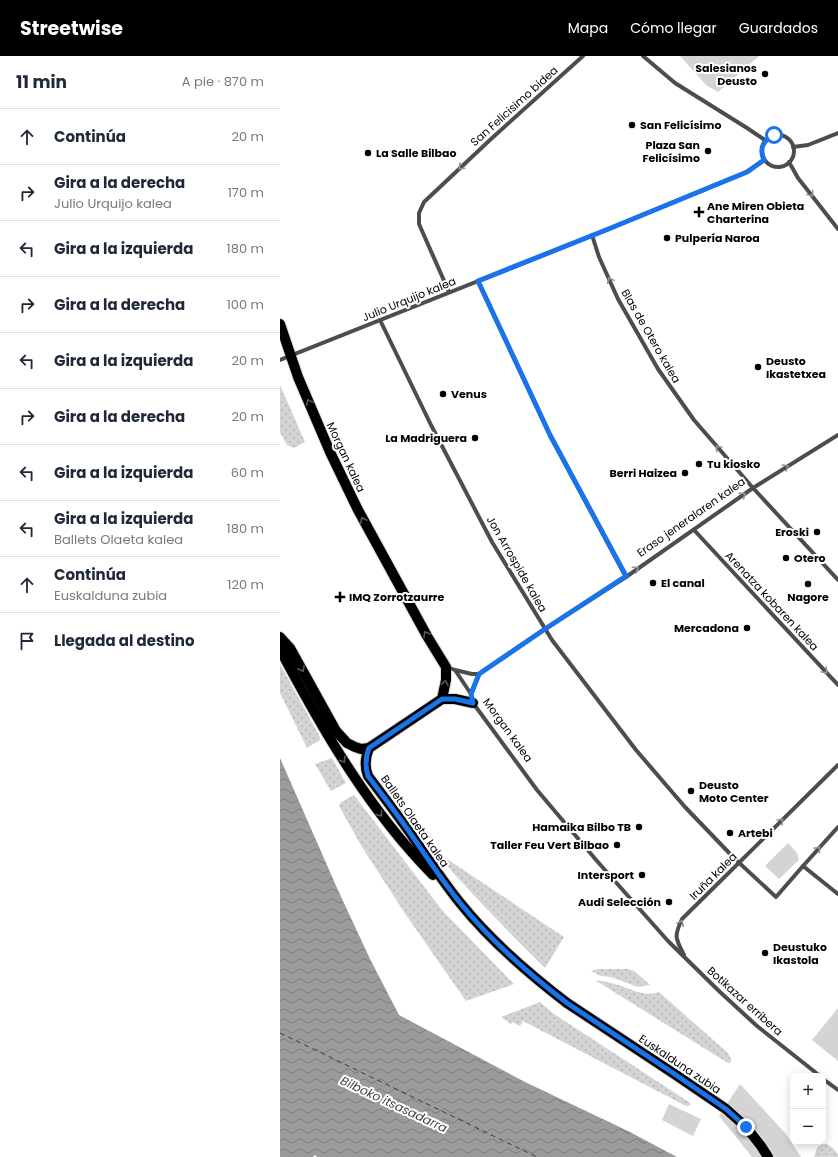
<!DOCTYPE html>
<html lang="es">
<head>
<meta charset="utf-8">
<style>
  body { margin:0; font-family:Poppins,sans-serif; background:#f2f2f3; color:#1f2937 }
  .controls { position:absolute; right:12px; bottom:12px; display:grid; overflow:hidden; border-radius:8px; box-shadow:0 2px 10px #0003 }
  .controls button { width:36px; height:36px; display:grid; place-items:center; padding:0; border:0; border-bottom:1px solid #e0e1e3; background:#fff; color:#1f2937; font:20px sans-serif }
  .stop { position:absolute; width:12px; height:12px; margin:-9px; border:3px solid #1a73e8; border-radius:50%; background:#fff }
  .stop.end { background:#1a73e8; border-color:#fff; box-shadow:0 1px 4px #0008 }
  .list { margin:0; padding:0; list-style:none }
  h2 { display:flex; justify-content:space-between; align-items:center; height:52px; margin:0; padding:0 16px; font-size:17px }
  h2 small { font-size:13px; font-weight:400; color:#747a83 }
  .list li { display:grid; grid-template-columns:26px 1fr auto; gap:12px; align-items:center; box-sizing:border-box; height:56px; padding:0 16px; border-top:1px solid #e0e1e3 }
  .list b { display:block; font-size:15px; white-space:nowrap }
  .list p { margin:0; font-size:13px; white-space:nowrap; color:#747a83 }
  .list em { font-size:13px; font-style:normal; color:#747a83 }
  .icon { flex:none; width:22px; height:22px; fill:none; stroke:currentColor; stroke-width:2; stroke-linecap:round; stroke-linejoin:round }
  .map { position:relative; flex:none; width:558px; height:1101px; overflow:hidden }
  header { display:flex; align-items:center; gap:24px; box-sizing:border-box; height:56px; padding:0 20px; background:#000; color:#fff }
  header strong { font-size:19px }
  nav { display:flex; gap:22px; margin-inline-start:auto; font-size:14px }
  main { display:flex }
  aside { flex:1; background:#fff }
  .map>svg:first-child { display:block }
  .grass { fill:url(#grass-dots) }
  .park { fill:#d4d4d4 }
  .water { fill:url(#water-waves) }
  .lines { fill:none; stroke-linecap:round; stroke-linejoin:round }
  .ferry { stroke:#3c3c3c; stroke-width:1; stroke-dasharray:5 4; stroke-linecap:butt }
  .primary-casing { stroke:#dbdbdb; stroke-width:12 }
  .minor { stroke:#4d4d4d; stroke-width:4 }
  .primary { stroke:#000; stroke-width:10 }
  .primary-bridge-casing { stroke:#dbdbdb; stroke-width:12; stroke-linecap:butt }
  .primary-bridge { stroke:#000; stroke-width:10 }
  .oneway { stroke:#949494 }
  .oneway2 { stroke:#595959 }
  .route { stroke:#1a73e8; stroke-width:5 }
  .poi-dot { fill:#000; stroke:#fff; stroke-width:1.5 }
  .labels { text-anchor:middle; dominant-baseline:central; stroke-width:4; stroke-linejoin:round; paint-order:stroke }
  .poi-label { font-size:11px; font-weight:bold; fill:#000; stroke:#fff; text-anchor:start }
  .street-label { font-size:11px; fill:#000; stroke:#fff }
  .water-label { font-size:12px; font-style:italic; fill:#3c3c3c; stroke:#fff }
</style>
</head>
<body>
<header>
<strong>Streetwise</strong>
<nav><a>Mapa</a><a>Cómo llegar</a><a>Guardados</a></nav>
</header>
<main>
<aside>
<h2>11 min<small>A pie · 870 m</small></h2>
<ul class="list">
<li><svg class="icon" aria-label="ahead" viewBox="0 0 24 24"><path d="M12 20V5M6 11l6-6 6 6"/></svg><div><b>Continúa</b></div><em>20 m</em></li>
<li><svg class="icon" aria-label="right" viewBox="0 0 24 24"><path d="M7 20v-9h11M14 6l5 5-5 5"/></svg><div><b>Gira a la derecha</b><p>Julio Urquijo kalea</p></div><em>170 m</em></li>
<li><svg class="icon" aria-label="left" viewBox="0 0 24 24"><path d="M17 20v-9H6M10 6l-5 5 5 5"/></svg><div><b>Gira a la izquierda</b></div><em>180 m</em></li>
<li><svg class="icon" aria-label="right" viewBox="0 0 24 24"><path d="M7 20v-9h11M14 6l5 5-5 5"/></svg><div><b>Gira a la derecha</b></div><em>100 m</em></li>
<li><svg class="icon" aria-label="left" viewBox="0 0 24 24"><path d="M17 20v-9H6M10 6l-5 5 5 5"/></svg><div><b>Gira a la izquierda</b></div><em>20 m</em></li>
<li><svg class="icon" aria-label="right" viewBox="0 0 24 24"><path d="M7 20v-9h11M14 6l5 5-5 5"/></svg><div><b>Gira a la derecha</b></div><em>20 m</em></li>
<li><svg class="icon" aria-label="left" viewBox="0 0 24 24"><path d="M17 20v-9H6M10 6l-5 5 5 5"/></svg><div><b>Gira a la izquierda</b></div><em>60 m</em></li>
<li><svg class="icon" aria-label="left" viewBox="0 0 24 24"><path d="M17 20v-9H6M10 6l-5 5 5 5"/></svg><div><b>Gira a la izquierda</b><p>Ballets Olaeta kalea</p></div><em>180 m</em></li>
<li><svg class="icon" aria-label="ahead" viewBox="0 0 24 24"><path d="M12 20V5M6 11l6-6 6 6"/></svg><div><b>Continúa</b><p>Euskalduna zubia</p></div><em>120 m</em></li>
<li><svg class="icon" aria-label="arrive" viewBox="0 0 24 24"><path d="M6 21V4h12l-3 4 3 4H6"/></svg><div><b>Llegada al destino</b></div></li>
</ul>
</aside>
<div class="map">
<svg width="558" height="1101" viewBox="0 0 558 1101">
  <defs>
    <pattern id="grass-dots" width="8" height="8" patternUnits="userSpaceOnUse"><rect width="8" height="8" fill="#d4d4d4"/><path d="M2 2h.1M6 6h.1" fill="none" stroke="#b4b4b4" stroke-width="1.8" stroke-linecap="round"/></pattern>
    <pattern id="water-waves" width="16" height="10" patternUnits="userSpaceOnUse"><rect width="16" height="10" fill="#9b9b9b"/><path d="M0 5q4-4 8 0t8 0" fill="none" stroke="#7c7c7c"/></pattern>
  </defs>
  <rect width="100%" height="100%" fill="#fff"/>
  <g class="grass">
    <polygon points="0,329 25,386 14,392 7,389 0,376"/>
    <polygon points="0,608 40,681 40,684 27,692 0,637"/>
    <polygon points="52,702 66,727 51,735 35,708"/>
    <polygon points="74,739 162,854 234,928 186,945 126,859 82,791 59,750 60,747"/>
    <path d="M 161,799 L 284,881 L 265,912 C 228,876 193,839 159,801 Z"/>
    <polygon points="318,913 348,913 354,915 370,929 358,931 331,921 321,920 311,915"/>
    <path d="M 315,924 C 322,925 329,926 335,928 C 350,932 363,942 379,936 L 448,997 L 451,1003 L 451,1006 L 448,1007 Z"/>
    <polygon points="260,946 274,958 409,1046 411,1049 406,1050 243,965 240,970 232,966 231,968 221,961"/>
    <path d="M 541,1088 C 549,1087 552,1091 558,1098 L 558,1101 L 534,1101 L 537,1092 Z"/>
  </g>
  <g class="park">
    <polygon points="400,0 479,0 438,36 426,29"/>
    <polygon points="508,787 517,797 519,804 499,823 485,810"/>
    <polygon points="558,952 558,1005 532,984"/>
    <polygon points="460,1028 506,1078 521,1101 472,1101 439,1060"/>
    <polygon points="389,1048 421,1063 413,1080 382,1064"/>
  </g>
  <polygon class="water" points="0,702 57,832 90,903 119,959 245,1026 348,1075 397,1101 37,1101 35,1099 33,1101 0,1101"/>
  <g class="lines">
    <polyline class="ferry" points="0,977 257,1101"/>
    <g class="primary-casing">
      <g id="primary">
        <polyline points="0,268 18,321 50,396 77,452 147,580 166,611 166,624 162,643"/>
        <polyline points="0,581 10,592 56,675 67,687 75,691 81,693 89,692 162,643 175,643 193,647"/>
        <path d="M 0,591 L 2,597 C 44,676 89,754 153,819"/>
        <path d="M 89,692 C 85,702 84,710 88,720 C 104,741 120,762 135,784 C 150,806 164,827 181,848 C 211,885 249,918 287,947"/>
      </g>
    </g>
    <g class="minor">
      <polyline points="363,0 395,27 467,72 485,84"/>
      <circle cx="498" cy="95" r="16"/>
      <polyline points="513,91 528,89 558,77"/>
      <polyline points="509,106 518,122 558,173"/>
      <polyline points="312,179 319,201 338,243 378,313 414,364 473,432 558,524"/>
      <polyline points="198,225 270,379 346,521"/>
      <polyline points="169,236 139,168 139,157 144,146 211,83 303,0"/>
      <polyline points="100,264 151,369 212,486 272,584 356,694 405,751 454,802 496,841 523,810"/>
      <polyline points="0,304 326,174 467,116 484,104"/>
      <polyline points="414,474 558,629"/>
      <polyline points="167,611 175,614 191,638 193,647 257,734 317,805 388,885 440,936 477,970 540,1020"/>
      <polyline points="175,614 192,618 199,618"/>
      <polyline points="191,638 199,618 265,573 346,521 473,432 558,379"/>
      <polyline points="558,771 523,810 558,838"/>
      <path d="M 404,899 C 395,882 394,880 402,863 L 558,709"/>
      <polyline points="543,1023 558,1034"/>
    </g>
    <use href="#primary" class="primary"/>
    <g class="primary-bridge-casing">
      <polyline id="primary-bridge" points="287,947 393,1017 446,1053 466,1071 481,1090 488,1101"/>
    </g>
    <use href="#primary-bridge" class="primary-bridge"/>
  </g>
  <defs><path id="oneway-chevron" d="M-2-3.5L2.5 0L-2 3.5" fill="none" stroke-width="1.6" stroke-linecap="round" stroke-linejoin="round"/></defs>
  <g class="oneway">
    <use href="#oneway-chevron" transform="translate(181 111) rotate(137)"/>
    <use href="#oneway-chevron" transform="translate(531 138) rotate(52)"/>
    <use href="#oneway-chevron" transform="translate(330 224) rotate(-114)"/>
    <use href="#oneway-chevron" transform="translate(438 392) rotate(-131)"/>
    <use href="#oneway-chevron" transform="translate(506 411) rotate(-32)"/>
    <use href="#oneway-chevron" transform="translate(463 439) rotate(-37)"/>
    <use href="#oneway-chevron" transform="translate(356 513) rotate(-34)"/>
    <use href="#oneway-chevron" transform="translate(545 615) rotate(47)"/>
    <use href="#oneway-chevron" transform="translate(501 765) rotate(-45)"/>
    <use href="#oneway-chevron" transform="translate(538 793) rotate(-49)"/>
    <use href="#oneway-chevron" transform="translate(401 867) rotate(-62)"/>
  </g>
  <g class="oneway2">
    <use href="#oneway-chevron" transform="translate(29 346) rotate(-114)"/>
    <use href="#oneway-chevron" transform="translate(83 464) rotate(-117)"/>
    <use href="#oneway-chevron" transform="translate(146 578) rotate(-120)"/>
    <use href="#oneway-chevron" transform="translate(22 613) rotate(61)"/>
    <use href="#oneway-chevron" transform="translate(165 627) rotate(-79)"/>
    <use href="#oneway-chevron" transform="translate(63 704) rotate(57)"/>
    <use href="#oneway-chevron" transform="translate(100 758) rotate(53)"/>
  </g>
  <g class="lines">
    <path class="route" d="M 466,1071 L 446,1053 L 393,1017 L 287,947 C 249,918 211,885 181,848 C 164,827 150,806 135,784 C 120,762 104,741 88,720 C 85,710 85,702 89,692 L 162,643 L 175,643 L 193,647 L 191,638 L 199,618 L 265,573 L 346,520 L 270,379 L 198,225 L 326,174 L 467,116 L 484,104 C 479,93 483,84 494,79"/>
  </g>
  <g class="poi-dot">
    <circle cx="485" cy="18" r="4"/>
    <circle cx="352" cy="69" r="4"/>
    <circle cx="428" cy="95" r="4"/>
    <circle cx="88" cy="97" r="4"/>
    <path d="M417 150h4v4h4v4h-4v4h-4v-4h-4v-4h4z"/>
    <circle cx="387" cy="182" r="4"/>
    <circle cx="478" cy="311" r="4"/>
    <circle cx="163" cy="338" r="4"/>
    <circle cx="195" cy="382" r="4"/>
    <circle cx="419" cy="408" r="4"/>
    <circle cx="405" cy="417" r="4"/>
    <circle cx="537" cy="476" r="4"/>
    <circle cx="506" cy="502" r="4"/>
    <circle cx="373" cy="527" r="4"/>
    <circle cx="528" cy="528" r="4"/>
    <path d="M58 535h4v4h4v4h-4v4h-4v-4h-4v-4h4z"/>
    <circle cx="467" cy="572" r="4"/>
    <circle cx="411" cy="735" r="4"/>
    <circle cx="359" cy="771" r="4"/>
    <circle cx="450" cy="777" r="4"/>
    <circle cx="337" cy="789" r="4"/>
    <circle cx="362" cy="819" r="4"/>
    <circle cx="389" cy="846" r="4"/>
    <circle cx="485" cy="897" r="4"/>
  </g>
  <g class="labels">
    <g class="poi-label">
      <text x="477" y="12" text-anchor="end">Salesianos<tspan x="477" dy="13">Deusto</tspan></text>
      <text x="360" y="69">San Felicísimo</text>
      <text x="420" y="89" text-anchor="end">Plaza San<tspan x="420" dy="13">Felicísimo</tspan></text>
      <text x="96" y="97">La Salle Bilbao</text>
      <text x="427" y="150">Ane Miren Obieta<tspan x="427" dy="13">Charterina</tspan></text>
      <text x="395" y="182">Pulpería Naroa</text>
      <text x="486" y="305">Deusto<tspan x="486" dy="13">Ikastetxea</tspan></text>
      <text x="171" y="338">Venus</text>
      <text x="187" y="382" text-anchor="end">La Madriguera</text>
      <text x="427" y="408">Tu kiosko</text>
      <text x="397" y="417" text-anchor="end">Berri Haizea</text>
      <text x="529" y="476" text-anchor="end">Eroski</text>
      <text x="514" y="502">Otero</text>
      <text x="381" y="527">El canal</text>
      <text x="69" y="541">IMQ Zorrotzaurre</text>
      <text x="528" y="541" text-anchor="middle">Nagore</text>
      <text x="459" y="572" text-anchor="end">Mercadona</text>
      <text x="419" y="729">Deusto<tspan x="419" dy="13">Moto Center</tspan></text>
      <text x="351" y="771" text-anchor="end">Hamaika Bilbo TB</text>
      <text x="458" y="777">Artebi</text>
      <text x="329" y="789" text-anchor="end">Taller Feu Vert Bilbao</text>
      <text x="354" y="819" text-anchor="end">Intersport</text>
      <text x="381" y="846" text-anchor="end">Audi Selección</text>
      <text x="493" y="891">Deustuko<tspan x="493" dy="13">Ikastola</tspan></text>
    </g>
    <g class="street-label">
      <text transform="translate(234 50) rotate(-42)">San Felicisimo bidea</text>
      <text transform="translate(129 243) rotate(-22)">Julio Urquijo kalea</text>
      <text transform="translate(371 280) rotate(60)">Blas de Otero kalea</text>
      <text transform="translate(66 401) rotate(65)">Morgan kalea</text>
      <text transform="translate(411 461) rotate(-35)">Eraso jeneralaren kalea</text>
      <text transform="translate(237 508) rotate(60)">Jon Arrospide kalea</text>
      <text transform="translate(492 545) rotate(47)">Arenatza kobaren kalea</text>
      <text transform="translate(228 674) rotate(54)">Morgan kalea</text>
      <text transform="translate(135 765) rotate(55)">Ballets Olaeta kalea</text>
      <text transform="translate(433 820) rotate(-45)">Iruña kalea</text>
      <text transform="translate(465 945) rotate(42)">Botikazar erribera</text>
      <text transform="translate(400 1008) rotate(34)">Euskalduna zubia</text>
    </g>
    <g class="water-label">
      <text transform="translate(114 1048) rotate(25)">Bilboko itsasadarra</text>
    </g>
  </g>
</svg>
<div class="controls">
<button>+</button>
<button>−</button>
</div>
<div class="stop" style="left:494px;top:79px"></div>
<div class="stop end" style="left:466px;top:1071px"></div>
</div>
</main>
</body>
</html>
